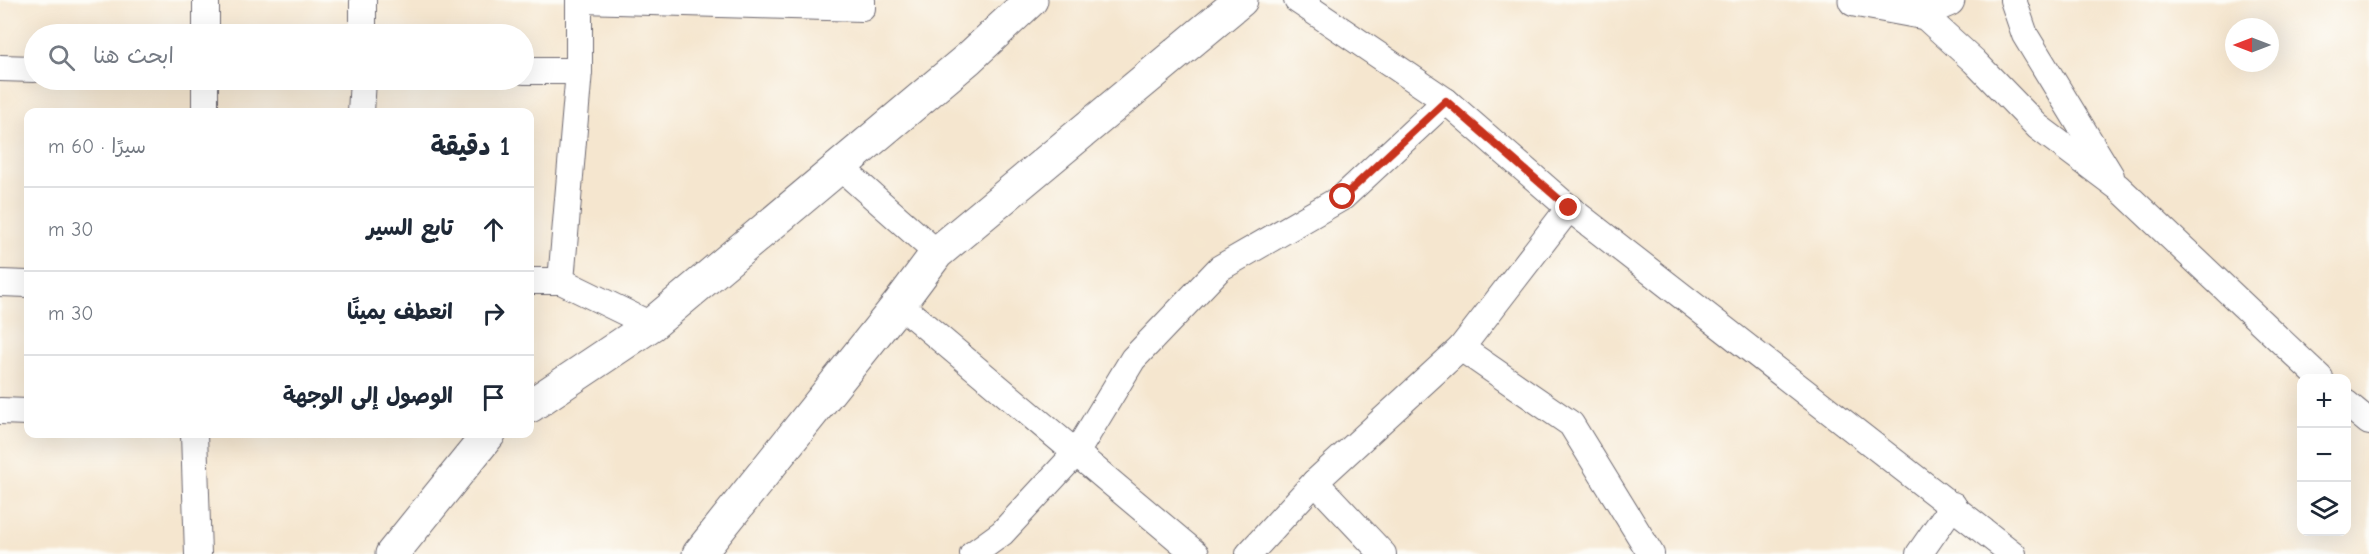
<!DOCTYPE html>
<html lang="ar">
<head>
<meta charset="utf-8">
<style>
  body { margin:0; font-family:"Comic Neue","Playpen Sans Arabic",sans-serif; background:#f2f2f3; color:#1f2937; direction:rtl }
  .controls { position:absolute; right:18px; bottom:18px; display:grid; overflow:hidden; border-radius:12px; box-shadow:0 6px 24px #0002 }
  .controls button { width:54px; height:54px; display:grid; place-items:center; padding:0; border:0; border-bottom:2px solid #e0e1e3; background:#fff; color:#1f2937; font:30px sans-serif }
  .compass { position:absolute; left:2225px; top:18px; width:54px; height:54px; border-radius:50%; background:#fff; box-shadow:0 6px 24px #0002; rotate:270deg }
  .stop { position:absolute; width:18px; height:18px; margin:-14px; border:4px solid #c8321e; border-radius:50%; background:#fff }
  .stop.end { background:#c8321e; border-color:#fff; box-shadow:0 2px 6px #0008 }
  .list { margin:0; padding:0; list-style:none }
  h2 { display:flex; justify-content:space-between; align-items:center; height:78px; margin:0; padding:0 24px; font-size:26px }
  h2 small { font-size:20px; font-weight:400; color:#747a83 }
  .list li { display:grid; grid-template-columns:39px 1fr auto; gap:18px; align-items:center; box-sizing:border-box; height:84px; padding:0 24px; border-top:2px solid #e0e1e3 }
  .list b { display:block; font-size:22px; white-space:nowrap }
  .list em { font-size:20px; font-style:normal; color:#747a83 }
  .icon { flex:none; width:33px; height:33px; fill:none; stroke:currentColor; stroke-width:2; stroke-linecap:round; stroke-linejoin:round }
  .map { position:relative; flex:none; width:2369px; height:554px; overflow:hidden; direction:ltr }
  .search { position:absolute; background:#fff; box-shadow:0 6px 24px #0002; left:24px; top:24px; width:510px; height:66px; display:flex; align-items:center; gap:15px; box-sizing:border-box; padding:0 21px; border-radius:33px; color:#747a83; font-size:22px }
  .panel { position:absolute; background:#fff; box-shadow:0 6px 24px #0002; left:24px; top:108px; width:510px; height:330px; border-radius:12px; direction:rtl }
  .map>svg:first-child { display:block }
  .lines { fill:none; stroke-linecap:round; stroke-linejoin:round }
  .street-casing { stroke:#6c676f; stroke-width:28 }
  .secondary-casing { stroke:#6c676f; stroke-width:35 }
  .street { stroke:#fff; stroke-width:26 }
  .secondary { stroke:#fff; stroke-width:33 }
  .route { stroke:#c8321e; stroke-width:8 }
</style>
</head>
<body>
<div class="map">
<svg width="2369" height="554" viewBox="0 0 2369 554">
  <rect width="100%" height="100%" fill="#fdfcf7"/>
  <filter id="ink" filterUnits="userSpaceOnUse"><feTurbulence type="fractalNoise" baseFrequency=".0167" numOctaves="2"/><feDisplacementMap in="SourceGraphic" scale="12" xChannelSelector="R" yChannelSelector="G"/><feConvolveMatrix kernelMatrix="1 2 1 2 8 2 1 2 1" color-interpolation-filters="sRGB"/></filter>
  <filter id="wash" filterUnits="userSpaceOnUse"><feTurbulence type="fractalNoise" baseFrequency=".008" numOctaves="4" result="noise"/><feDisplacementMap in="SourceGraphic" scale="24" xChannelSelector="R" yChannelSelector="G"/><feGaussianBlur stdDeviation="1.35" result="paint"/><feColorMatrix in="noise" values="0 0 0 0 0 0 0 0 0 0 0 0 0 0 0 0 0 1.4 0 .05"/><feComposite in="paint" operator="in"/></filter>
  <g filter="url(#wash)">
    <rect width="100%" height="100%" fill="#f5e6cf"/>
  </g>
  <g filter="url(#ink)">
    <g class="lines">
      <g class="street-casing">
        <g id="street">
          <polyline points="582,0 862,8 862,0"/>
          <polyline points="1297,0 1446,101 1569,208 2013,554"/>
          <polyline points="2013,0 2025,35 2111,176"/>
          <polyline points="1920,12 1974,61 2038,127 2118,187 2320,378"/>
          <polyline points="206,34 206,0"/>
          <polyline points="363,34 363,0"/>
          <polyline points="0,68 34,69"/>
          <polyline points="524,71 579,71"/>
          <polyline points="205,112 205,80"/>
          <polyline points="361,112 363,80"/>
          <polyline points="840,167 937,253"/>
          <polyline points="530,281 561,281 651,325"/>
          <polyline points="561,281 579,71 579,0"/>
          <polyline points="0,283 28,284"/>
          <polyline points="899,304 1196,554"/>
          <polyline points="1461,348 1571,424 1651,554"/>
          <polyline points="2346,403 2369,422"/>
          <polyline points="0,411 28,412"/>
          <polyline points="194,434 198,554"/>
          <polyline points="1315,482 1383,554"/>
          <polyline points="973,554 1002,533 1076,453 1133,359 1220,268 1343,197 1446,101"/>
          <polyline points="1249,554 1315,482 1461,348 1569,208"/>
          <polyline points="1919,554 1953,505"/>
        </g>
      </g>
      <g class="secondary-casing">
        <g id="secondary">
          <polyline points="1855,0 1920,12 1948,0"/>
          <polyline points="530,406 651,325 969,58 1031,0"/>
          <polyline points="392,554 489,434"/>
          <polyline points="699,554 899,304 937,253 1241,0"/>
        </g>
      </g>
      <use href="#street" class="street"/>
      <use href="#secondary" class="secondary"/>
    </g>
  </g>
  <g class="lines" filter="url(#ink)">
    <polyline class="route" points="1343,197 1446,101 1569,208"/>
  </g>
</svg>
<div class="controls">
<button>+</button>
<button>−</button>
<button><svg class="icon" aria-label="layers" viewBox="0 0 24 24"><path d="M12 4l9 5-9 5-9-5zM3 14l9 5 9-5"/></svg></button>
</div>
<svg class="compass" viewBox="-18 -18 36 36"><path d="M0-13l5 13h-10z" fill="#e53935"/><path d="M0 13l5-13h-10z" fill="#747a83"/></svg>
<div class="stop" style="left:1343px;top:197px"></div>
<div class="stop end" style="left:1569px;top:208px"></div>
<div class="search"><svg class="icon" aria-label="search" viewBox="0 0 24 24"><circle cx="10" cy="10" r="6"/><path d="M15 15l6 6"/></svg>ابحث هنا</div>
<section class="panel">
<h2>1 دقيقة<small>سيرًا · 60 m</small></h2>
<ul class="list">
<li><svg class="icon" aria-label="ahead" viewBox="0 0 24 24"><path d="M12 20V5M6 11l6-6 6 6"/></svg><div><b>تابع السير</b></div><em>30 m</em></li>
<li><svg class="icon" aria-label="right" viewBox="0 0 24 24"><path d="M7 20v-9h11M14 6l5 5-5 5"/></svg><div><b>انعطف يمينًا</b></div><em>30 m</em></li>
<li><svg class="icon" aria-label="arrive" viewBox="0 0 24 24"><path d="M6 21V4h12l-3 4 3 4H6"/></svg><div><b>الوصول إلى الوجهة</b></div></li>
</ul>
</section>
</div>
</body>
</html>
